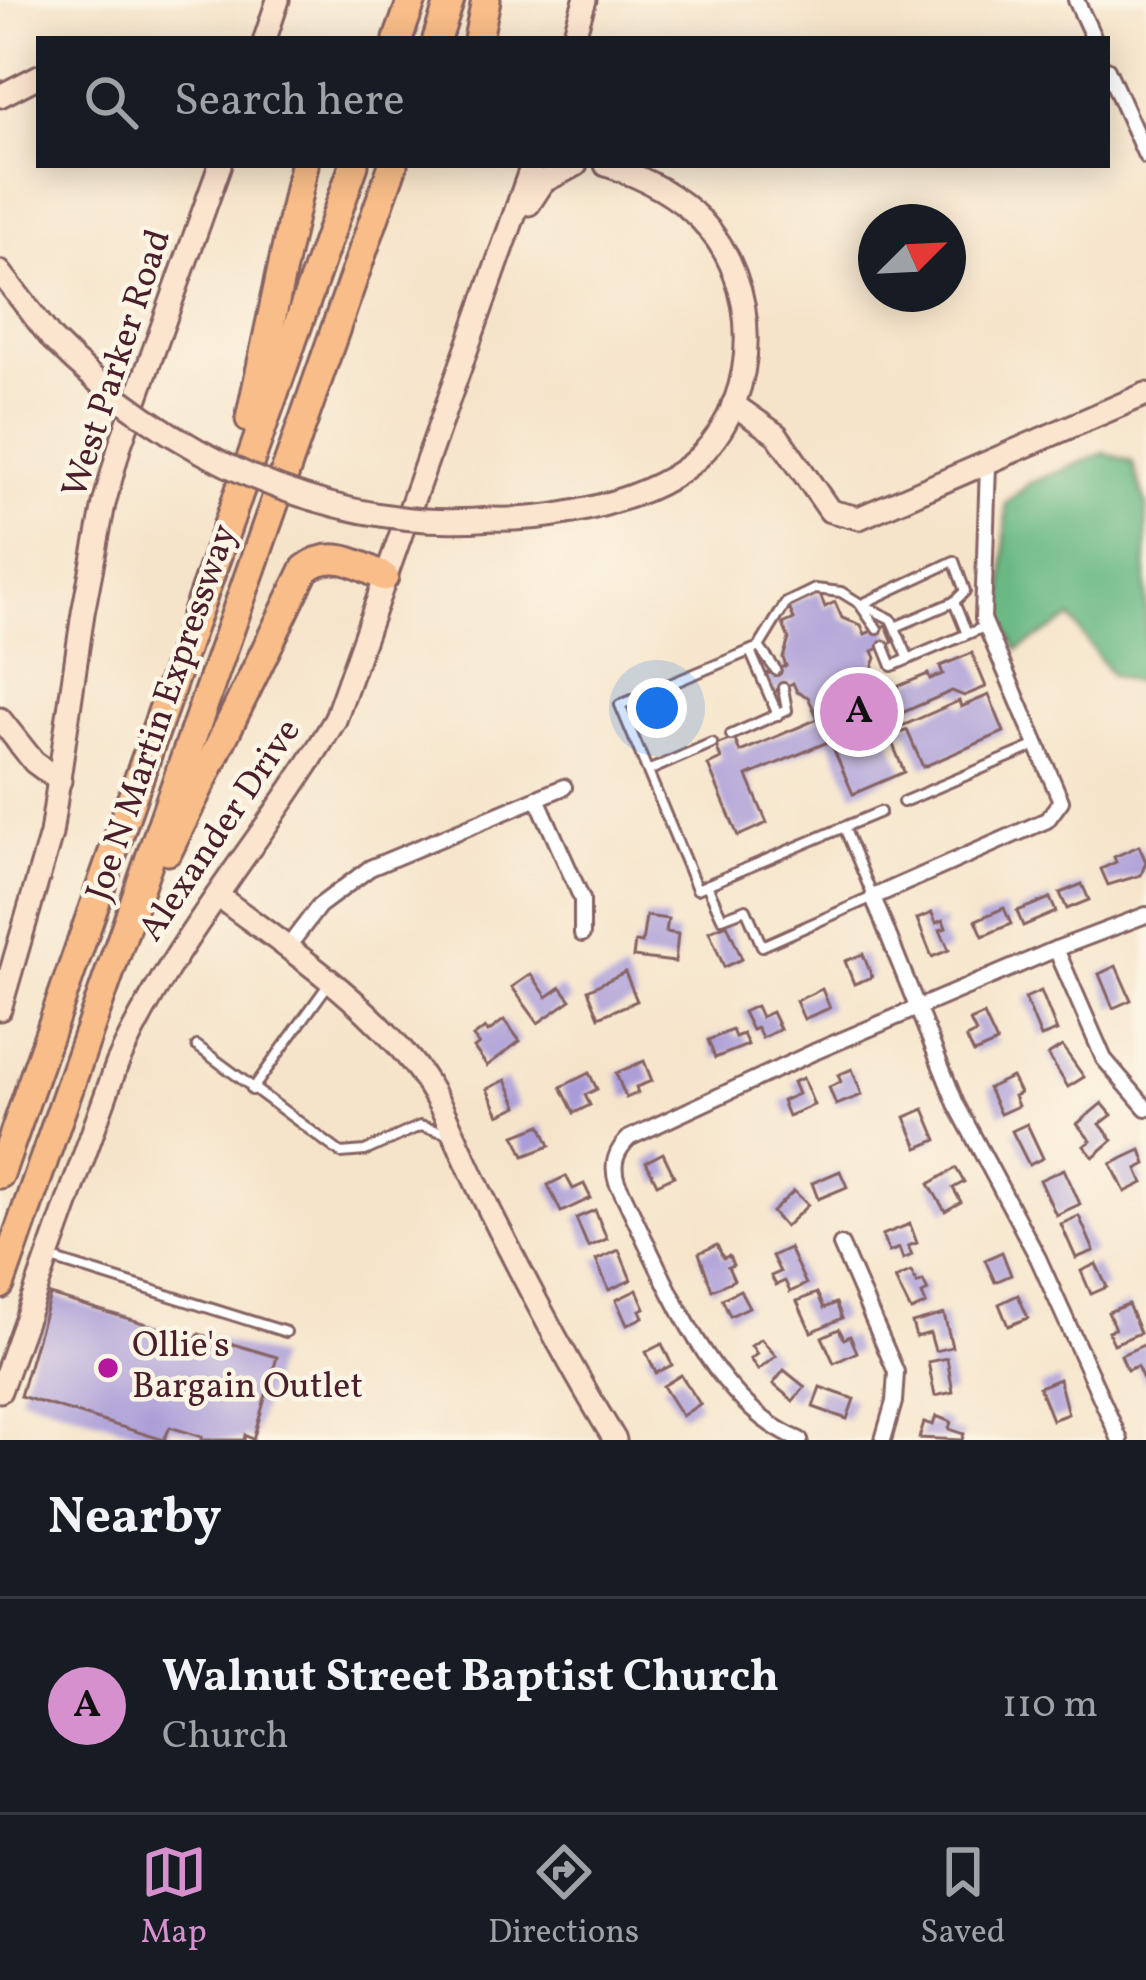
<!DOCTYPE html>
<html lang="en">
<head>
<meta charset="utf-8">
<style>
  body { margin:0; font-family:Vollkorn,serif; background:#242831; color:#f1f3f6 }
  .compass { position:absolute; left:858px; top:204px; width:108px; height:108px; border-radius:50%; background:#171b24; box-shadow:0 6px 30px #0003; rotate:66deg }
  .you { position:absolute; left:657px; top:708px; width:42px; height:42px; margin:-30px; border:9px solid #fff; border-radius:50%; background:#1a73e8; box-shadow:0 0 0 18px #1a73e833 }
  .badge { display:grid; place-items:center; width:78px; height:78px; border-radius:50%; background:#d690ce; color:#111; font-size:39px; font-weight:700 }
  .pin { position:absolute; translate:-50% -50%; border:6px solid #fff; box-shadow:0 3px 12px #0006 }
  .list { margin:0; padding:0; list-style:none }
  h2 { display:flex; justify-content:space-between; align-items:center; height:156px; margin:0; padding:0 48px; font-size:51px }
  h2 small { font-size:39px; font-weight:400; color:#9ea1a6 }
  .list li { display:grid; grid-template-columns:78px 1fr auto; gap:36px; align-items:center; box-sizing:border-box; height:216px; padding:0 48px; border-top:3px solid #363941 }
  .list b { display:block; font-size:45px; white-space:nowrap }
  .list p { margin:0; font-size:39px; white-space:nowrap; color:#9ea1a6 }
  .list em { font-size:39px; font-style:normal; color:#9ea1a6 }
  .icon { flex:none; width:66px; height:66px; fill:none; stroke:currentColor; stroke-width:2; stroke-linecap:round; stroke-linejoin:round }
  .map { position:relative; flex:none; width:1146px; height:1440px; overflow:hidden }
  .search { position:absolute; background:#171b24; box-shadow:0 6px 30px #0003; left:36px; right:36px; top:36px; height:132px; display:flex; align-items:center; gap:30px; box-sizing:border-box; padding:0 42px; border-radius:0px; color:#9ea1a6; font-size:45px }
  .sheet { height:372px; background:#171b24 }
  nav { display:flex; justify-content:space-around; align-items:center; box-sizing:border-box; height:168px; border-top:3px solid #363941; background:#171b24; font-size:33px; color:#9ea1a6 }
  nav a { display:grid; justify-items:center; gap:6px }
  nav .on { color:#d690ce }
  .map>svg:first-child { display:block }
  .forest { fill:#6bb984; stroke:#5a6c58; stroke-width:3 }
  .building { fill:#a99bd8 }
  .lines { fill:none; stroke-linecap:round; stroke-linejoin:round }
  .lane-casing { stroke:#866463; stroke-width:14 }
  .street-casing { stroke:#866463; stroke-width:20 }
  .secondary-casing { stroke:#866463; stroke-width:27 }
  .highway-casing { stroke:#866463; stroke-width:33 }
  .lane { stroke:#fff; stroke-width:8 }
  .street { stroke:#fff; stroke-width:14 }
  .secondary { stroke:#fce5cf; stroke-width:21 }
  .highway { stroke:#f8bd88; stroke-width:27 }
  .secondary-bridge-casing { stroke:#866463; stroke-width:27; stroke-linecap:butt }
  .secondary-bridge { stroke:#fce5cf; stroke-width:21 }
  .poi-dot { fill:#b5179e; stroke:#fcf5e5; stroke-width:4.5 }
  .labels { text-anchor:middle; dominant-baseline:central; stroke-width:9; stroke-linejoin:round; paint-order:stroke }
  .street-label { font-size:36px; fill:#4a1f2b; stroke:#fcf5e5 }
  .poi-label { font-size:36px; fill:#4a1f2b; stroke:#fcf5e5; text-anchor:start }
</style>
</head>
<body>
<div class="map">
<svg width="1146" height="1440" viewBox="0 0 1146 1440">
  <rect width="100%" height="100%" fill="#fcf5e5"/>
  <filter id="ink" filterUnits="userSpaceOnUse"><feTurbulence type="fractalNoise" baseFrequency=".00833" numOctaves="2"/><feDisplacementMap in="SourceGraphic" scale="24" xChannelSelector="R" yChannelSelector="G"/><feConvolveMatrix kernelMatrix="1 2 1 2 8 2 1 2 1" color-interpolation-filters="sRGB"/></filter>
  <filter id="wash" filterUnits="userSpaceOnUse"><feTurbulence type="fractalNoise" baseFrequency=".004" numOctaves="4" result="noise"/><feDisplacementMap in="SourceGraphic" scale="48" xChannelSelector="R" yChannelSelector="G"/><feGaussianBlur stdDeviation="2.7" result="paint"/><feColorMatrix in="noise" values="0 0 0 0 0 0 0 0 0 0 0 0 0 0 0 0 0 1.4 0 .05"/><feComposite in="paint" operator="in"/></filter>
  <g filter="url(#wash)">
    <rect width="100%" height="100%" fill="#f6e4ca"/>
    <polygon class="forest" points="1104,453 1132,462 1146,505 1146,685 1111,675 1071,618 1017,650 1003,621 1006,503 1030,483"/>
    <g id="blocks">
      <g class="building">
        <polygon points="819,592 825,607 835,602 842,618 861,625 865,634 886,625 893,642 873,651 876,658 872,668 882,693 928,674 930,679 943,674 940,666 972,653 986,687 964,696 952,691 890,718 895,729 959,701 961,707 989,695 1004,732 923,767 907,730 890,737 904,772 853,794 830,741 747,776 767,823 738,836 708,765 721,759 716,745 734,738 740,752 818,719 808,697 797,692 793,683 772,693 764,675 786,666 783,658 789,639 783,624 794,619 788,605"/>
        <polygon points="1139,846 1146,862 1141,875 1108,885 1101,869 1116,862 1114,857"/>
        <polygon points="1082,884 1089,900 1067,909 1060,893"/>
        <polygon points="1050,898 1056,912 1023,926 1017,911"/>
        <polygon points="1004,908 1011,924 983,936 976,920"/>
        <polygon points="932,913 936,923 943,920 946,928 940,930 949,950 932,957 917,919"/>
        <polygon points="646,916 668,919 666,932 678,934 675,962 633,957 635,942 642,943"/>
        <polygon points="727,924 742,959 724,967 709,931"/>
        <polygon points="863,954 872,977 854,984 845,961"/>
        <polygon points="1116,966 1131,1000 1113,1008 1099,974"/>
        <polygon points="625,972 637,1001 599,1017 588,990"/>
        <polygon points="531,974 547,997 561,987 571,1000 538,1023 512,987"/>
        <polygon points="822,989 830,1008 804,1019 796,1001"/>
        <polygon points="1041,991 1057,1031 1041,1037 1025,998"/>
        <polygon points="756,1006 761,1017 772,1012 780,1029 762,1038 757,1028 752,1030 743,1012"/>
        <polygon points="984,1015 997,1043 974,1053 966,1038 976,1033 970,1021"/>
        <polygon points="504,1020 520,1041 487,1066 474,1048 479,1044 473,1037 485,1028 488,1032"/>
        <polygon points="732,1030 735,1037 743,1034 748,1045 715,1058 708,1040"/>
        <polygon points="1062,1046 1084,1077 1068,1087 1048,1055"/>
        <polygon points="644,1061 652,1081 636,1087 638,1093 626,1098 616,1073"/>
        <polygon points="852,1069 862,1095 836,1105 829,1087 841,1082 838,1075"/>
        <polygon points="589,1073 597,1089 585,1095 590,1105 574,1113 561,1087"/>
        <polygon points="1012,1077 1020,1093 1014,1096 1018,1106 1000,1114 988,1088"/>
        <polygon points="803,1078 814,1105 788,1116 782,1101 798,1094 793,1082"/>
        <polygon points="506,1080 518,1106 499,1115 487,1089"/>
        <polygon points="1102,1103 1112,1115 1100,1124 1113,1140 1093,1157 1084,1146 1091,1141 1077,1124"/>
        <polygon points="924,1109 937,1140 918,1148 905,1117"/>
        <polygon points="1027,1124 1043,1158 1029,1165 1012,1131"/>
        <polygon points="541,1125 550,1146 524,1156 515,1135"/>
        <polygon points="1141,1150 1146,1164 1137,1169 1143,1183 1125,1192 1111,1164"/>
        <polygon points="663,1153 674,1176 657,1184 646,1162"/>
        <polygon points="956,1168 964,1182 953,1188 961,1202 945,1211 929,1184"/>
        <polygon points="1064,1169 1080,1204 1056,1215 1040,1180"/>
        <polygon points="840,1171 847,1187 818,1199 812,1183"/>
        <polygon points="566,1176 573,1189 584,1184 591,1198 561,1212 548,1185"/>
        <polygon points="794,1191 808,1205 785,1227 772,1212"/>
        <polygon points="595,1210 607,1239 588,1247 576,1218"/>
        <polygon points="1079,1216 1094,1251 1076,1258 1061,1224"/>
        <polygon points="910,1224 917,1243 908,1246 912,1255 903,1259 899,1248 889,1252 882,1235"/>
        <polygon points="717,1245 723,1258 729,1256 733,1265 728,1267 734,1280 712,1290 699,1253"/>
        <polygon points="789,1248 806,1284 790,1292 785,1281 776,1285 771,1276 780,1272 772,1256"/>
        <polygon points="619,1250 631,1280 609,1290 596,1260"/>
        <polygon points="1002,1252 1011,1275 995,1282 985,1260"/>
        <polygon points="1096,1264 1107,1287 1091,1294 1081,1271"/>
        <polygon points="911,1272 917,1284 923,1281 928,1291 922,1294 926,1304 911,1311 895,1279"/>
        <polygon points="637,1290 645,1308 640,1310 643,1317 627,1325 616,1300"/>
        <polygon points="740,1290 749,1307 730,1316 722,1299"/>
        <polygon points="817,1293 824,1308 836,1303 842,1318 811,1332 797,1301"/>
        <polygon points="50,1295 196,1339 199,1334 277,1357 253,1440 245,1435 244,1440 201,1440 202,1437 170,1427 164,1440 20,1396"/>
        <polygon points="1018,1295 1028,1318 1008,1326 999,1304"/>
        <polygon points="1128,1304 1140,1333 1114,1344 1108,1331 1115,1329 1108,1312"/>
        <polygon points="944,1314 952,1347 935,1351 930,1333 916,1337 912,1323"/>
        <polygon points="839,1329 844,1339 850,1336 857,1352 834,1363 822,1337"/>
        <polygon points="761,1339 776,1356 758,1370 750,1359 757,1354 751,1346"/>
        <polygon points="662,1344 672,1365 656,1373 646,1352"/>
        <polygon points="1146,1344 1146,1386 1137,1366 1127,1370 1121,1355"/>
        <polygon points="947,1358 953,1392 935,1396 928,1362"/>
        <polygon points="784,1370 805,1387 793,1401 773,1384"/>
        <polygon points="681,1375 700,1404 682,1416 663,1386"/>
        <polygon points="1059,1379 1068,1414 1052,1420 1039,1387"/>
        <polygon points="820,1387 854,1399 847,1419 813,1407"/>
        <polygon points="936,1416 951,1422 949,1429 964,1434 962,1440 919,1438 924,1422 933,1425"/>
      </g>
    </g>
  </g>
  <g filter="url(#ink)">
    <use href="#blocks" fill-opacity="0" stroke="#866463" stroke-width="3"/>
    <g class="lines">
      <g class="lane-casing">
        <g id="lane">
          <polyline points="862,604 954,561 965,591 954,602 967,634"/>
          <polyline points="863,605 891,619 909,659"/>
          <polyline points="895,627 954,602"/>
          <polyline points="884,646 892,666 984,627"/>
          <polyline points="759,647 776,670"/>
          <polyline points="750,651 778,715"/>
          <polyline points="731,735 787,710 783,688"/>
          <polyline points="648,771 712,743"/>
          <polyline points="903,802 1037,745"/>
          <polyline points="844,827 697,889 620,705 759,647 786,603 815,589 841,592 859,603 877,629"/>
          <polyline points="707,885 722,918 746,909 762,946 873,897 844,827 880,812"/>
          <polyline points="197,1046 341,1153 365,1151 420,1126 450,1134"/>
          <polyline points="252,1090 330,982"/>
          <polyline points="49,1258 286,1332"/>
        </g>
      </g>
      <g class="street-casing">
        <g id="street">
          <polyline points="1076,0 1094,39"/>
          <polyline points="1107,69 1146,156"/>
          <polyline points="988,464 983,619 1061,801 1047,820 873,897 956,1104 1038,1258 1120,1440"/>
          <polyline points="537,798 582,899 582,934"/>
          <polyline points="287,948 319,906 370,868 564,787"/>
          <polyline points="1056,949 1104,1059 1146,1108"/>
          <polyline points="841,1245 896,1372 894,1402 883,1440"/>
          <path d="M 800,1440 C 708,1404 660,1266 617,1182 C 611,1164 616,1151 629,1138 L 814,1052 L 1056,949 L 1146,915"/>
        </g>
      </g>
      <g class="secondary-casing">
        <g id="secondary">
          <polyline points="265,39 278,0"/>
          <polyline points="573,39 585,0"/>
          <polyline points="0,96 39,76"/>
          <polyline points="529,204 544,181 576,165"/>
          <polyline points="0,272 52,339"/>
          <polyline points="733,404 777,435 830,511 859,518 1146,394"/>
          <path d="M 492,519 C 554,521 654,501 700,456 C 762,394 761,282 701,220 C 675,193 640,176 606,165"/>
          <polyline points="0,719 34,762 60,781"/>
          <path d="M 218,896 C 286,947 359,995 412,1062 C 442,1099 459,1148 480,1191 C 522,1276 565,1359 615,1440"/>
          <polyline points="0,1009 51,834 83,613 104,504 120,445 220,165"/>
          <path d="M 0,1391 L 117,1064 C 173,940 266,837 335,720 L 532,165"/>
        </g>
      </g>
      <g class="highway-casing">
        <g id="highway">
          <polyline points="398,39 412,0"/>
          <polyline points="437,39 450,0"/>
          <polyline points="478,39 486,0"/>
          <polyline points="250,419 304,165"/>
          <path d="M 168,851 L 305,569 C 332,548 358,564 384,577"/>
          <polyline points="0,1174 354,165"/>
          <polyline points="0,1285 393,165"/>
        </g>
      </g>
      <use href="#lane" class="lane"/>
      <use href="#street" class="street"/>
      <use href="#secondary" class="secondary"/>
      <use href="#highway" class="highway"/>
      <g class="secondary-bridge-casing">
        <path id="secondary-bridge" d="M 52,339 C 162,452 330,534 492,519"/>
      </g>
      <use href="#secondary-bridge" class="secondary-bridge"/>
    </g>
  </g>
  <circle class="poi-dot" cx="108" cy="1368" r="12"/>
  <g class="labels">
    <g class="street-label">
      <text transform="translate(118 364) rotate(-72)">West Parker Road</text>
      <text transform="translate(163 713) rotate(-71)">Joe N Martin Expressway</text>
      <text transform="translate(221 831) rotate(-56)">Alexander Drive</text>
    </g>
    <g class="poi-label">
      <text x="132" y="1347">Ollie's<tspan x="132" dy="41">Bargain Outlet</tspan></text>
    </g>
  </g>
</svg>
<svg class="compass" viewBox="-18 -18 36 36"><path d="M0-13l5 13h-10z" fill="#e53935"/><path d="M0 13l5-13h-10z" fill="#9ea1a6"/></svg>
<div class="you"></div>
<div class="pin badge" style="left:859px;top:712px">A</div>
<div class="search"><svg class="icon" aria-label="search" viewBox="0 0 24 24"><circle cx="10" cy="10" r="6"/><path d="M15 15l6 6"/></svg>Search here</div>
</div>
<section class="sheet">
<h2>Nearby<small></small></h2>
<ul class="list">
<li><span class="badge">A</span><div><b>Walnut Street Baptist Church</b><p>Church</p></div><em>110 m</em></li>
</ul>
</section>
<nav>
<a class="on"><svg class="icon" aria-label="map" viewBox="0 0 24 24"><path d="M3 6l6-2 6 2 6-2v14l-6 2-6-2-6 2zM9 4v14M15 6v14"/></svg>Map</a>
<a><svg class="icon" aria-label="directions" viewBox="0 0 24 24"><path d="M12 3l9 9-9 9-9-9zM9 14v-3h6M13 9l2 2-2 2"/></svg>Directions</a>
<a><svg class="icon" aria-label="saved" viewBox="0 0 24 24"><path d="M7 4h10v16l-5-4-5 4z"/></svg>Saved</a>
</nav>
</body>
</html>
